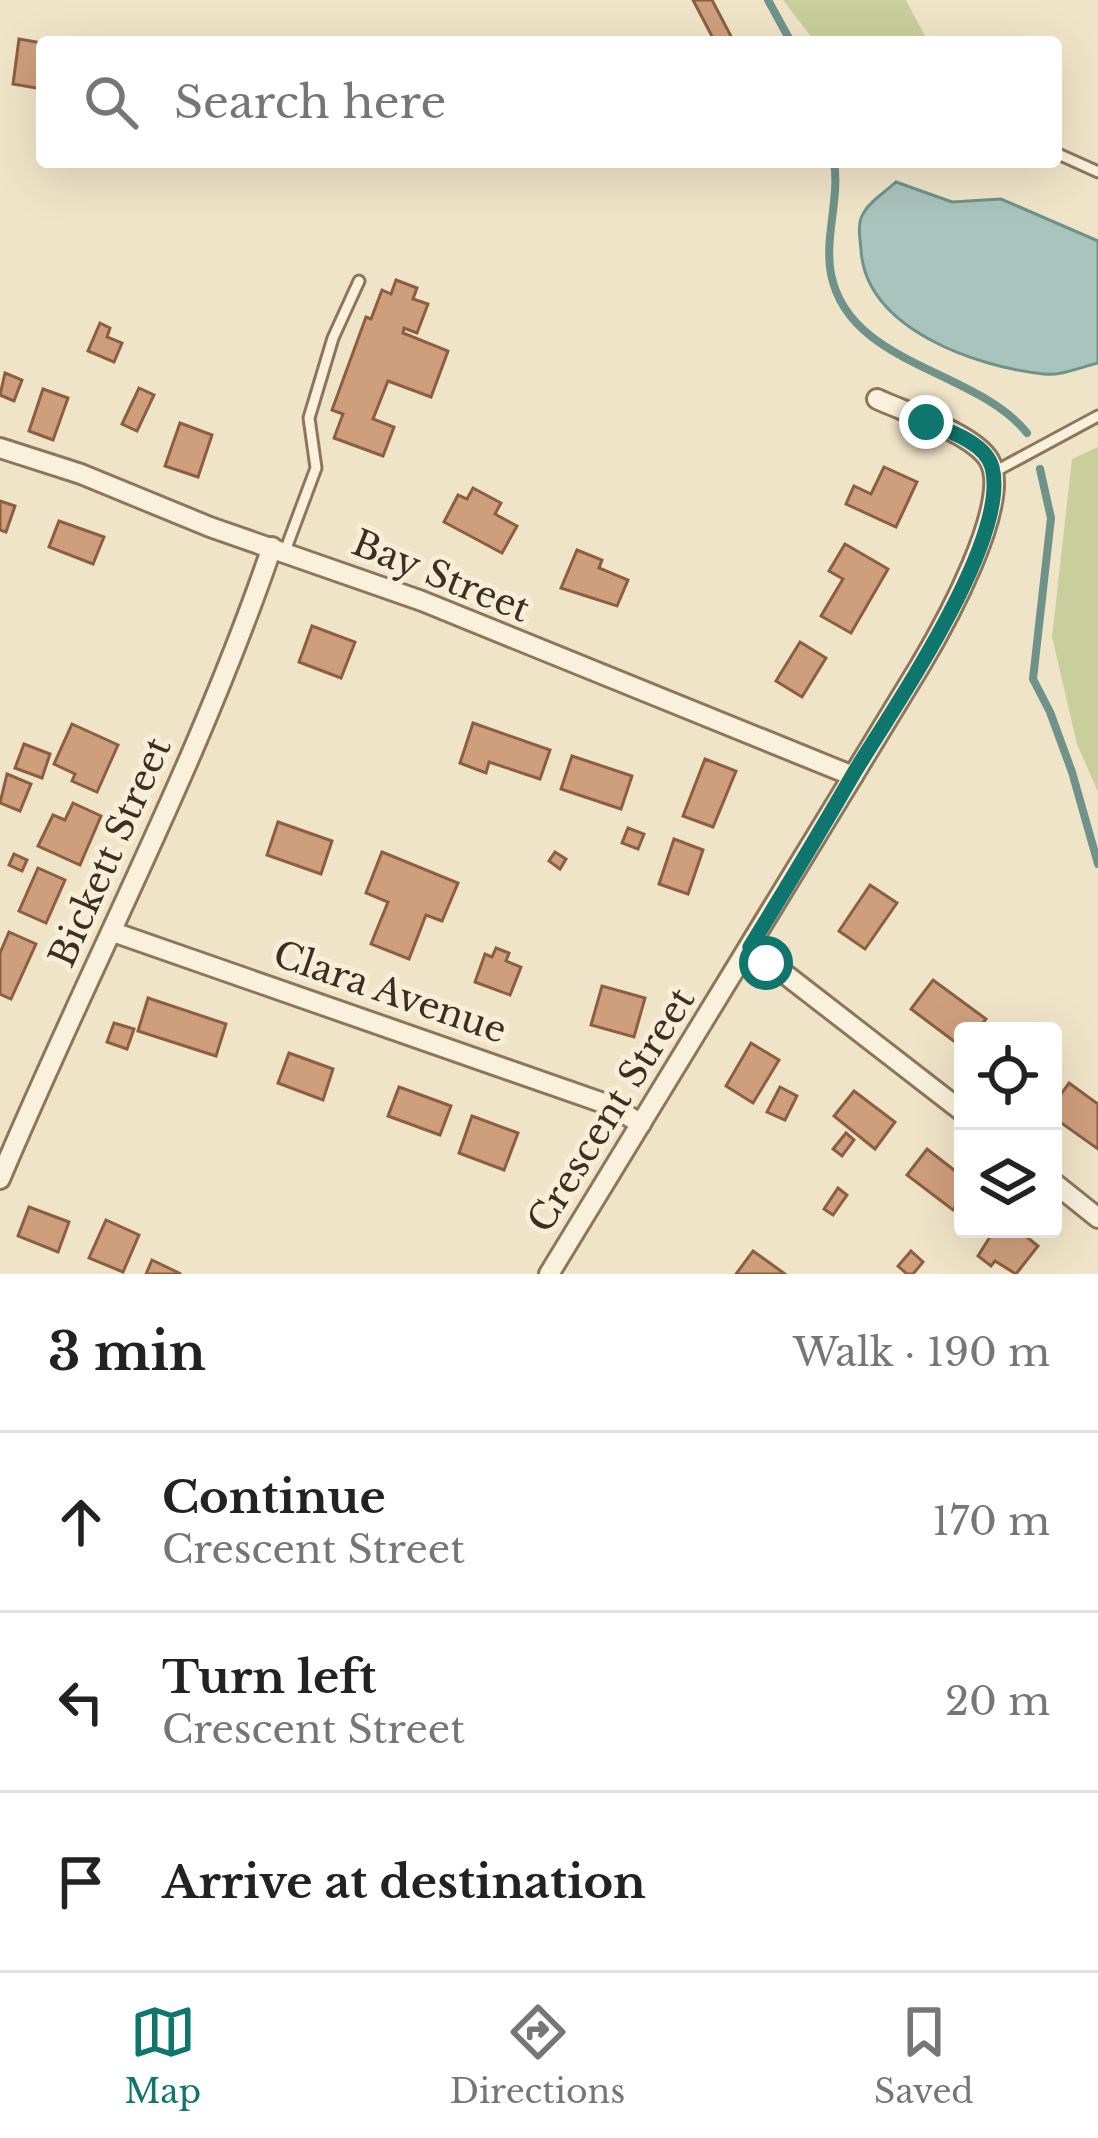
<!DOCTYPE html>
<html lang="en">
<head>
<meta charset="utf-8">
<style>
  body { margin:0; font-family:"Libre Baskerville",serif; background:#f6f6f6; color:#222 }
  .controls { position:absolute; right:36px; bottom:36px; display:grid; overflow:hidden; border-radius:12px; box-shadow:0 12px 48px #0002 }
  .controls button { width:108px; height:108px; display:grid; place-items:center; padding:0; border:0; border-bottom:3px solid #e0e0e0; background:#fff; color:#222; font:60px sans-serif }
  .stop { position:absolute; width:36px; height:36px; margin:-27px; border:9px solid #0f766e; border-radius:50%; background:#fff }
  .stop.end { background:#0f766e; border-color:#fff; box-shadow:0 3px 12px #0008 }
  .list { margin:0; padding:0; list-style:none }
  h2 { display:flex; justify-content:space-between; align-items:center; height:156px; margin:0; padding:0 48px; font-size:51px }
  h2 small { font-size:39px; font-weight:400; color:#767676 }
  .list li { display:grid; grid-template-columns:78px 1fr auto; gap:36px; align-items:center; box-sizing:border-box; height:180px; padding:0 48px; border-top:3px solid #e0e0e0 }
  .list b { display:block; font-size:45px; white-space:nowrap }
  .list p { margin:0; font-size:39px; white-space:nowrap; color:#767676 }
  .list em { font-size:39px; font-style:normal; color:#767676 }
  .icon { flex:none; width:66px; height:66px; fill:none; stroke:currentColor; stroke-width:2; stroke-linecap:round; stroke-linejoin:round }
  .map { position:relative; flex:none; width:1098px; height:1274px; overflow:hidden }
  .search { position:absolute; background:#fff; box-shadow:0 12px 48px #0002; left:36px; right:36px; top:36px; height:132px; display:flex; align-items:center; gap:30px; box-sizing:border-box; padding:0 42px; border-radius:12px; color:#767676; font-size:45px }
  .sheet { height:696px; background:#fff }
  nav { display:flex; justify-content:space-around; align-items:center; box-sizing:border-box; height:168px; border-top:3px solid #e0e0e0; background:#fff; font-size:33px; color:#767676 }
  nav a { display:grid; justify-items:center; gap:6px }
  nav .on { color:#0f766e }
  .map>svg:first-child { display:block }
  .green { fill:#c9cf9b }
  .water { fill:#a9c4bc; stroke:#6f938a; stroke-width:3 }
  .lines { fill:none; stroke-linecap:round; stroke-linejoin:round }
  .stream { stroke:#6f938a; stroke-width:8 }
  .building { fill:#cf9f7d; stroke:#8d5f41; stroke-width:3 }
  .service-casing { stroke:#8d765c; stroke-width:15 }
  .minor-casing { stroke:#8d765c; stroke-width:24 }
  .service { stroke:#faf1dc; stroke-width:9 }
  .minor { stroke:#faf1dc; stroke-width:18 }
  .route { stroke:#0f766e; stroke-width:15 }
  .labels { text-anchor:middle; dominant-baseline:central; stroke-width:10; stroke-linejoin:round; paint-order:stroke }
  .street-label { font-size:36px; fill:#3d2e20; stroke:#f7eed8 }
</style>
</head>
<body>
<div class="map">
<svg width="1098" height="1274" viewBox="0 0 1098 1274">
  <rect width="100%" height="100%" fill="#f0e4c8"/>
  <g class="green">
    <polygon points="783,0 906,0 928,42 815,42"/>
    <polygon points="1098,447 1098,792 1077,744 1052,637 1072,459"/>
  </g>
  <path class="water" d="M 896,182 L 952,202 L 1001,199 L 1098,241 L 1098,363 C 1081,367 1061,376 1044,374 C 976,367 866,329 861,250 C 860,238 857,224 863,214 C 869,202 885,192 896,182 Z"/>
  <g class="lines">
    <g class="stream">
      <polyline points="768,0 791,42"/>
      <path d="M 834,162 C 840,198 824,238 831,274 C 849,366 976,369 1027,433"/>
      <polyline points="1040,469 1051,518 1033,679 1050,712 1072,772 1098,864"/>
    </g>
  </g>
  <g class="building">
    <polygon points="693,0 712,0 734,42 715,42"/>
    <polygon points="19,39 42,43 42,89 13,84"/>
    <polygon points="396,280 417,288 413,299 428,304 417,333 404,328 403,333 448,351 431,397 388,381 373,419 394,427 383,456 334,438 343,414 332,410 366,317 371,319 382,290 391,294"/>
    <polygon points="100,323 110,328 107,337 122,343 114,362 88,351"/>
    <polygon points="5,373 22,380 14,401 0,395"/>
    <polygon points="139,388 154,395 137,431 122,424"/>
    <polygon points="43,389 68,398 53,440 29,431"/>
    <polygon points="180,423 212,435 198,477 165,466"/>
    <polygon points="884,467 917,482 896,527 846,504 854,486 871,494"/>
    <polygon points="473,488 501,503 495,514 517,526 502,553 444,522 458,495 467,499"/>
    <polygon points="0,501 15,506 6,532 0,530"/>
    <polygon points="59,521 104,537 93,564 49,547"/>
    <polygon points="845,544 888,569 851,633 821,616 843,579 829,571"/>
    <polygon points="577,550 602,560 599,568 628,580 617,606 561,588"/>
    <polygon points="312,626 355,642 341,678 299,662"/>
    <polygon points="800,642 826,658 802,697 776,681"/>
    <polygon points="473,723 550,750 540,779 489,762 486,773 460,763"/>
    <polygon points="72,724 118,745 97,792 72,781 75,774 54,764"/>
    <polygon points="24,744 50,754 42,778 15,768"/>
    <polygon points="572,756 632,776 621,809 561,789"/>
    <polygon points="705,759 736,771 713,827 683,816"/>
    <polygon points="7,774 31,784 20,811 0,803"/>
    <polygon points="73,803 101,816 80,865 38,846 53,815 65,820"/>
    <polygon points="278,822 332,841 321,874 267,855"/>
    <polygon points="628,828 644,834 638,849 622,843"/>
    <polygon points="674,839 703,850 688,894 659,884"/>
    <polygon points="382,852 458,883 442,921 426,915 409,959 371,944 388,902 366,893"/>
    <polygon points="555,852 566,859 560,869 549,861"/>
    <polygon points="14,854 27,860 22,871 9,865"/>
    <polygon points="38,868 65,880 46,923 19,911"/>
    <polygon points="870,885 897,903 865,949 839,931"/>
    <polygon points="9,932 36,944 11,999 0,994 0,953"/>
    <polygon points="496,948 509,953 506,961 521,967 510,995 475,982 485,954 492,957"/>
    <polygon points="933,980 986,1019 977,1031 963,1031 963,1048 911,1009"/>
    <polygon points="602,986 645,998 634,1037 591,1025"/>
    <polygon points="148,998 226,1024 216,1056 138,1031"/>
    <polygon points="114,1023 134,1029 127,1049 107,1042"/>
    <polygon points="751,1043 779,1060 753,1103 726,1086"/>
    <polygon points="289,1053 333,1069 323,1100 278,1083"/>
    <polygon points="1069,1083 1098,1104 1098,1149 1053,1117 1053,1105"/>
    <polygon points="399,1087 451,1106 440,1135 388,1116"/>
    <polygon points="780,1087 797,1096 785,1120 767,1112"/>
    <polygon points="854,1091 895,1122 875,1149 834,1116"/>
    <polygon points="472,1116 518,1133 504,1170 459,1153"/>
    <polygon points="846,1133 854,1140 842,1156 833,1149"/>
    <polygon points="927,1149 963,1177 963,1197 953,1210 907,1175"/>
    <polygon points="838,1188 847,1195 833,1215 824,1209"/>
    <polygon points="29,1207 69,1222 58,1252 18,1236"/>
    <polygon points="106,1220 139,1235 123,1272 89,1258"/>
    <polygon points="995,1229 1007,1235 1017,1229 1038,1246 1016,1274 995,1261 991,1266 978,1256"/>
    <polygon points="753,1251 785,1274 736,1274"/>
    <polygon points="911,1251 923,1262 913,1274 907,1274 898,1266"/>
    <polygon points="152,1260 181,1274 146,1274"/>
  </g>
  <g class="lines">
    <g class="service-casing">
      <g id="service">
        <polyline points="1056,153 1098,172"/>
        <polyline points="994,472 1098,416"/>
        <polyline points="285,551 316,468 309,418 333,338 359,281"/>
      </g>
    </g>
    <g class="minor-casing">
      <g id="minor">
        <polyline points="0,448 81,474 210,527 422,601 853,776"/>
        <polyline points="113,932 612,1106 641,1124"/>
        <polyline points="750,947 963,1112"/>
        <path d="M 0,1179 C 89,968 198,764 272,547"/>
        <polyline points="1053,1182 1098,1218"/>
        <path d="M 549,1274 L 920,666 C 942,629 1014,501 989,460 C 973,433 907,413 877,399"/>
      </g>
    </g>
    <use href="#service" class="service"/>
    <use href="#minor" class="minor"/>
  </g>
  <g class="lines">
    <path class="route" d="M 766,963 L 750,947 C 785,890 820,832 854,773 C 892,710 1011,539 992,467 C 985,442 948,431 926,422"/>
  </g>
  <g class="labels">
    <g class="street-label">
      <text transform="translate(441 576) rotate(22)">Bay Street</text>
      <text transform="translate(110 852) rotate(-66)">Bickett Street</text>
      <text transform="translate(390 992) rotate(19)">Clara Avenue</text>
      <text transform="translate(611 1110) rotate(-58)">Crescent Street</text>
    </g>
  </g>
</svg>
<div class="controls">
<button><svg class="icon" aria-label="locate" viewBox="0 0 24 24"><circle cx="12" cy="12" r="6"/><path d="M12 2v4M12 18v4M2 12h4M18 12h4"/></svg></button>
<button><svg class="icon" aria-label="layers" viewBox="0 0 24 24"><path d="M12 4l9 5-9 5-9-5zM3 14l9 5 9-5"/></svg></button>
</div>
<div class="stop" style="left:766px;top:963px"></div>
<div class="stop end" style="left:926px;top:422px"></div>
<div class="search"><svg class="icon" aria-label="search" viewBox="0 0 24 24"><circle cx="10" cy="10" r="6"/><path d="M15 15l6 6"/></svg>Search here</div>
</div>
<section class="sheet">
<h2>3 min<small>Walk · 190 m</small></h2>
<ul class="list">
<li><svg class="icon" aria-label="ahead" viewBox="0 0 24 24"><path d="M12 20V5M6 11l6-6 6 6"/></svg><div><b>Continue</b><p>Crescent Street</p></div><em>170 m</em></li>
<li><svg class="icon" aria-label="left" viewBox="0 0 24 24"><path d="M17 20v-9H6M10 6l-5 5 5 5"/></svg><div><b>Turn left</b><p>Crescent Street</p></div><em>20 m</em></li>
<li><svg class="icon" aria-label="arrive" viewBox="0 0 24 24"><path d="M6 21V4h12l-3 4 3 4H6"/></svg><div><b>Arrive at destination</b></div></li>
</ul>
</section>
<nav>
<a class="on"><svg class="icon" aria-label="map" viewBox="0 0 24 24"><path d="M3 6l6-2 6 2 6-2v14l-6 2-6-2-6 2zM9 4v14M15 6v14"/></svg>Map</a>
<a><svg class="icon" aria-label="directions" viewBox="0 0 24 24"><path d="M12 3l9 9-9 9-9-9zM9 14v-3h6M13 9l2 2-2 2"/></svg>Directions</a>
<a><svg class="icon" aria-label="saved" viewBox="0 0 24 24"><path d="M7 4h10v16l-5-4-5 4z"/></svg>Saved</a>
</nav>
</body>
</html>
